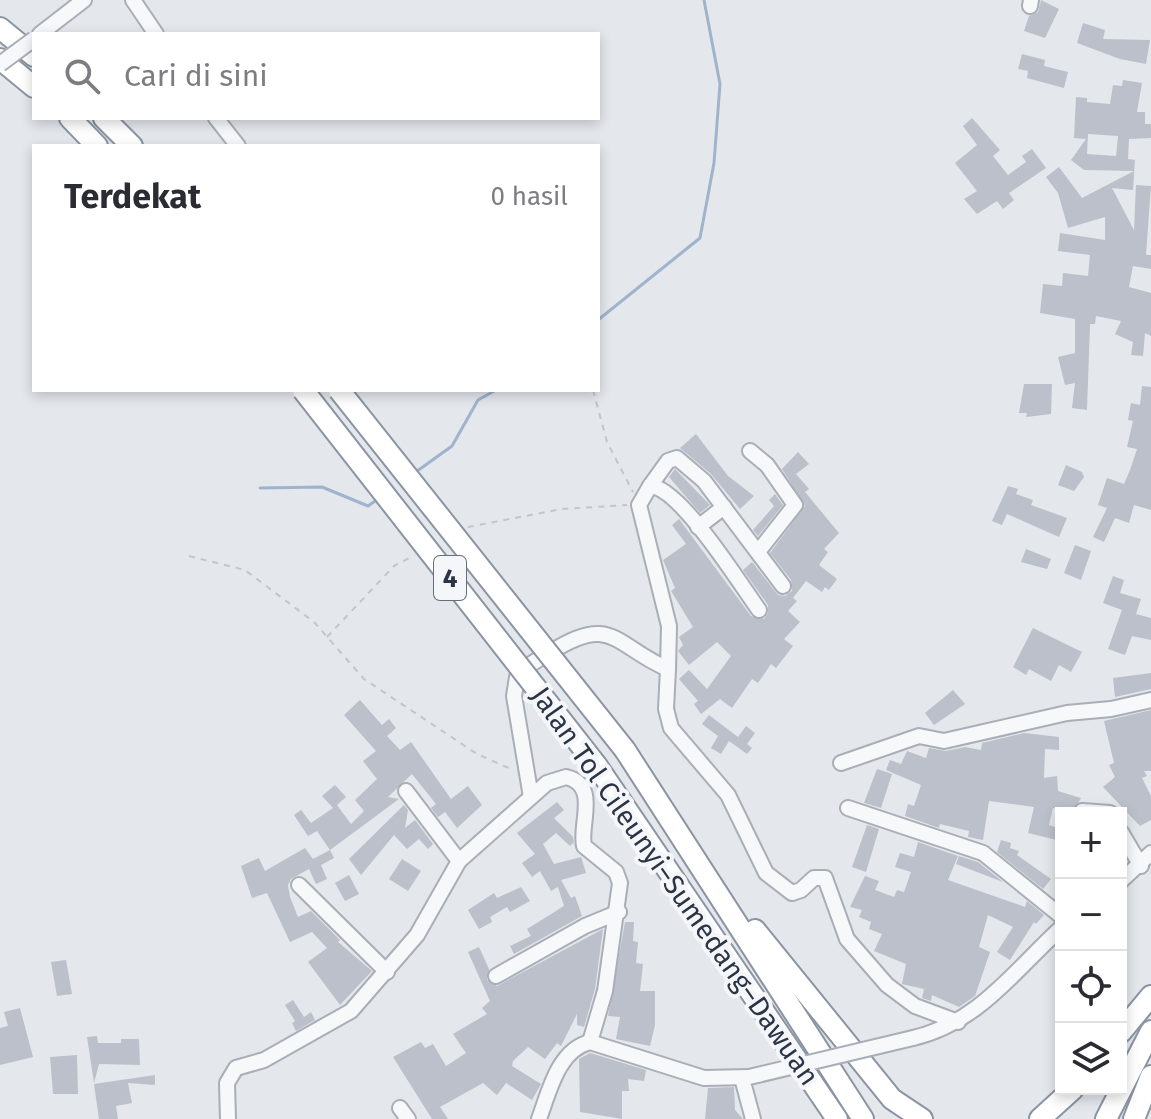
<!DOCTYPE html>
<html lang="id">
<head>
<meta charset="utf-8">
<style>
  body { margin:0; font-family:"Fira Sans",sans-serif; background:#f7f7f7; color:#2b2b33 }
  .controls { position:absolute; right:24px; bottom:24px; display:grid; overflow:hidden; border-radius:0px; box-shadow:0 4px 12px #0003 }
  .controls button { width:72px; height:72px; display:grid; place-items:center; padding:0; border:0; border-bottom:2px solid #e1e1e2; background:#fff; color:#2b2b33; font:40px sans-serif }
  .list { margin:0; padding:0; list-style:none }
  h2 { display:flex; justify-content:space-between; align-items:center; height:104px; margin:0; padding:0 32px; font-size:34px }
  h2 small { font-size:26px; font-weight:400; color:#7c7c81 }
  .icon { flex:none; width:44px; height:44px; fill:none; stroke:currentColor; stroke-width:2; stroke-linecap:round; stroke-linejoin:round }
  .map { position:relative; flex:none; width:1151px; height:1119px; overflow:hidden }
  .search { position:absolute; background:#fff; box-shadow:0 4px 12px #0003; left:32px; top:32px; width:568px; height:88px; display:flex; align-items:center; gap:20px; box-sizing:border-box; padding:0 28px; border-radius:0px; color:#7c7c81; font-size:30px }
  .panel { position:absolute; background:#fff; box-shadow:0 4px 12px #0003; left:32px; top:144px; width:568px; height:248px; border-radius:0px }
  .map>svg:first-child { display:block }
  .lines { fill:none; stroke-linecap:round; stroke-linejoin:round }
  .stream { stroke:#9fb4cc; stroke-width:3 }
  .building { fill:#bbc0ca; fill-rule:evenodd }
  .minor-casing { stroke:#a9aeb7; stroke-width:18 }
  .highway-casing { stroke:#8b94a3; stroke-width:24 }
  .path { stroke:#c2c5cb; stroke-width:2; stroke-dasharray:6 6; stroke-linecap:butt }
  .minor { stroke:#f7f8fa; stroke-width:14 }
  .highway { stroke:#fff; stroke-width:20 }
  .minor-bridge-casing { stroke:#a9aeb7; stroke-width:18; stroke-linecap:butt }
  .highway-bridge-casing { stroke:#8b94a3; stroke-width:24; stroke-linecap:butt }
  .minor-bridge { stroke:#f7f8fa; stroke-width:14 }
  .highway-bridge { stroke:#fff; stroke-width:20 }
  .labels { text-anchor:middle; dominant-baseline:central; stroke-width:8; stroke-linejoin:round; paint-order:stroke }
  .shield { fill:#f4f6f9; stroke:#676e7b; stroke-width:2 }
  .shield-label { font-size:26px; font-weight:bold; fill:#2b3445 }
  .street-label { font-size:28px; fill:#2b3445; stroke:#f4f6f9 }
</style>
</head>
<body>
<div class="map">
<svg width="1151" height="1119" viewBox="0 0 1151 1119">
  <rect width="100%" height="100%" fill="#e4e7ec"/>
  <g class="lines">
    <g class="stream">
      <polyline points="598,320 700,238 714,163 720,84 704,0"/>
      <polyline points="413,474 452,446 478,400 496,390"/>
      <polyline points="260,488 322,487 368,506 378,499"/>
    </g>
  </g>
  <g class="building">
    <polygon points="1041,0 1059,9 1045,38 1024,31 1029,16 1038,12"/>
    <polygon points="1083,23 1105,30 1103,39 1150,40 1146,64 1120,59 1077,43"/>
    <polygon points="1022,54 1045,60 1044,66 1068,72 1064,88 1027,78 1028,71 1018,69"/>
    <path d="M 1123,80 L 1142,83 L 1137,112 L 1145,112 L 1145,124 L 1151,124 L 1151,138 L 1129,139 L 1128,159 L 1135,160 L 1133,190 L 1112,188 L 1134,230 L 1136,185 L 1151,186 L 1146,255 L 1151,255 L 1151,269 L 1133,266 L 1129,287 L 1151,293 L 1151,336 L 1145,333 L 1143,356 L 1131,355 L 1133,342 L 1115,334 L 1121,321 L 1096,316 L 1095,324 L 1090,324 L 1087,410 L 1072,408 L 1075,383 L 1065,385 L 1058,357 L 1075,353 L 1075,319 L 1040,313 L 1043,284 L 1062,286 L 1063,273 L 1088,276 L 1090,255 L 1058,251 L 1060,233 L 1105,240 L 1105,217 L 1068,228 L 1058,193 L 1046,177 L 1059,167 L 1082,198 L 1134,171 L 1084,170 L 1071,160 L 1086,139 L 1074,138 L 1076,97 L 1087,98 L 1087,102 L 1110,104 L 1113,85 L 1122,86 ZM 1088,134 L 1118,136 L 1116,156 L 1087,154 Z"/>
    <polygon points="972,118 1000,150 993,156 1008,175 1026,162 1022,156 1032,149 1046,168 1009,193 1014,200 1003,209 997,201 977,214 964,199 977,191 955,163 977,145 963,126"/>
    <polygon points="1024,384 1052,384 1051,414 1026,417 1027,413 1019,413"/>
    <polygon points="1142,386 1151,387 1151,510 1134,505 1129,523 1115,518 1104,542 1093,537 1107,508 1098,505 1107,478 1124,484 1130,470 1137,449 1127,447 1133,421 1128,420 1131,403 1140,405"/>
    <polygon points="696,434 728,476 754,496 740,509 711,474 680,448"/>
    <polygon points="798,452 809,464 796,474 809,489 805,492 839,533 824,549 828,552 819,565 837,579 829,590 825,587 822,592 806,581 793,598 797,601 788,611 800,622 784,639 793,646 776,668 771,664 758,683 752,679 732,708 720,699 701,714 694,704 698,701 679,679 689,670 707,689 731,656 717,642 689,665 678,651 683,645 679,637 693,627 671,591 675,588 663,560 686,544 672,525 679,519 751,616 764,619 768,613 768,605 743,570 752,562 778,595 785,596 792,591 791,580 770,553 805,506 782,469"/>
    <polygon points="1066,465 1082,472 1084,477 1074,491 1058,485"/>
    <polygon points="675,469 710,505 700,513 669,477"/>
    <polygon points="1008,486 1018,489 1016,494 1033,500 1031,505 1067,518 1059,537 1007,514 1002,525 992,521"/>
    <polygon points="775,494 783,505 758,536 753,530 774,506 769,500"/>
    <polygon points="1075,545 1091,551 1081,580 1064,573"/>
    <polygon points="1026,549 1051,559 1047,569 1021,562"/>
    <polygon points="1113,576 1124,580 1120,593 1141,599 1136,614 1151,618 1151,640 1132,636 1125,655 1108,649 1122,610 1103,603"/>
    <polygon points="1033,628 1082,652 1071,672 1059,665 1051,681 1029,669 1026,675 1013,667"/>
    <polygon points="1151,673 1151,689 1115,697 1113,678"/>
    <polygon points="953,690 965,704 934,725 925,713"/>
    <polygon points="360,700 382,725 389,719 396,728 387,736 400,750 411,742 451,799 468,786 482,805 457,828 445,812 438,817 431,808 436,804 412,774 388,797 399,799 330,850 317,831 308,836 294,815 301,810 311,823 333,808 322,796 335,785 346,797 337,805 351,824 364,811 355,800 377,779 363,761 376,751 344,715"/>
    <polygon points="1151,710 1151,771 1144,771 1147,776 1142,778 1151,796 1151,820 1140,826 1103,787 1115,777 1109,765 1114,763 1104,721"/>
    <polygon points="709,715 738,737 746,726 755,733 747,744 752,748 747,754 729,741 721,754 711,748 718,736 702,724"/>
    <polygon points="1024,733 1059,737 1059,750 1045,749 1044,778 1057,776 1058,791 1081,798 1072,813 1053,808 1049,825 1061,829 1061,841 1028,833 1034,807 989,801 983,840 968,837 969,831 940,824 939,828 905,816 908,804 914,806 921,785 886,770 890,760 901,764 907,751 926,758 929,748 946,751 965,747 981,750 982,743"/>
    <polygon points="877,769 892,774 881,808 864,803"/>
    <polygon points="557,802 564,810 554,818 573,837 574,842 570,846 556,833 543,844 554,864 581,857 586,873 561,880 571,898 575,896 582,916 514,954 510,946 531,936 527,929 564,906 558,887 551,891 540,871 532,877 522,863 535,854 517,833"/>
    <polygon points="404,805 408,810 405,828 415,820 433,844 428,849 419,839 407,849 394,835 361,875 349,859"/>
    <polygon points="867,825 879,829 866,872 852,867"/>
    <polygon points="1001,840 1011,843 1010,848 1019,851 1017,855 1051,879 1043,889 997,852"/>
    <polygon points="918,842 958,856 948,880 1025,907 1027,901 1044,915 1036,924 1034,922 1010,960 997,952 1013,927 988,915 979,947 990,952 975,996 959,1007 932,995 931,1001 922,998 924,989 902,984 906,964 874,951 882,934 869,929 871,922 859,917 862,910 850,907 865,876 879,881 875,890 894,897 897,890 904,892 911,872 895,867 900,853 914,857"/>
    <polygon points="305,848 313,859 330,850 334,858 321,865 327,879 316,884 309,869 291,879 288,885 290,897 298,917 311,911 340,940 338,942 372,971 340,1005 308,962 327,948 312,932 290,942 267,893 252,898 241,866 259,858 265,871"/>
    <polygon points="959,856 978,862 1003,882 956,864"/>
    <polygon points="402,859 421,871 408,891 389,879"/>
    <polygon points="349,875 359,894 345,901 335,883"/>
    <polygon points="521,887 530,901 510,912 507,907 490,917 492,922 479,929 468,910 494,893 497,898"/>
    <polygon points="625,922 634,922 633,941 638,942 636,963 643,964 640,991 655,991 655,1025 650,1046 616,1039 620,1017 608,1016"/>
    <polygon points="603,929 595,989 584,1027 577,1025 577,1014 561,1046 557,1043 545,1059 528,1047 513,1061 512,1066 541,1084 532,1100 506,1083 497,1095 483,1083 440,1107 448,1119 432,1119 393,1057 421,1042 425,1048 433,1044 446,1066 466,1053 453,1034 487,1014 482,1008 490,1001 468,952 479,947 489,969 487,980 497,986"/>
    <polygon points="66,960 72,994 57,996 51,962"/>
    <polygon points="293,1000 304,1017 311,1012 315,1020 296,1031 292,1023 295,1021 285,1005"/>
    <polygon points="20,1008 33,1057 0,1065 0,1028 8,1026 4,1012"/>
    <polygon points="97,1036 98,1043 121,1043 121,1039 139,1039 140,1065 99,1064 94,1083 87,1037"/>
    <polygon points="590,1053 646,1070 644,1081 628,1079 629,1091 622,1091 622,1119 580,1112 579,1059"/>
    <polygon points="77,1055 78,1094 53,1094 50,1057"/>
    <polygon points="155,1075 155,1085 128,1083 132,1103 116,1106 118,1119 99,1119 94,1084"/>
    <polygon points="734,1087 735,1110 743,1119 705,1119 708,1088"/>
  </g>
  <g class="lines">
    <g class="minor-casing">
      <g id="minor">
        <polyline points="133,0 156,34"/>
        <polyline points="1030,6 1031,0"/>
        <polyline points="40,34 84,0"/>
        <polyline points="216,118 238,146"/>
        <polyline points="750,451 767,465 795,505 758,552"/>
        <polyline points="650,486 668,461 677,458 704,481 783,586"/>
        <polyline points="698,527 724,507"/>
        <path d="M 668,669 L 669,626 L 639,505 L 650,486 C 680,487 740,584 759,610"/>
        <polyline points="841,763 919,736 944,741 1067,713 1111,709 1151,700"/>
        <polyline points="406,791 459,861"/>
        <path d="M 531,797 L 514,696 L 517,677 C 524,666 540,659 551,652 C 612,613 615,646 668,669 L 666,709 L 671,728 L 728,795 L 766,873 L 792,893 L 801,890 L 814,878 L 825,878 L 847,939 L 887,985 L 915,1006 L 958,1022"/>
        <polyline points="848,808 983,853 1061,916"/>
        <polyline points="1082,811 1110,813"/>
        <polyline points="1121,832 1141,866"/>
        <polyline points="1121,881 1151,853"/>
        <polyline points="299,885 387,972"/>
        <polyline points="496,976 585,926 619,912"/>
        <path d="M 913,1038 C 978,1023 1014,971 1061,928"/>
        <polyline points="742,1078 753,1119"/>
        <polyline points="400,1108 408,1119"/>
        <path d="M 228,1119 L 227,1083 L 236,1068 L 264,1060 L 351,1011 L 417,935 L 459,861 L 547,783 L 566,777 C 600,785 579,824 584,846 L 616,872 L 620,883 L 605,991 L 590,1042"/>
        <path d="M 539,1119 C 549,1092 558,1050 590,1042 L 704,1078 L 749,1077"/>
      </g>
    </g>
    <g class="highway-casing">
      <g id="highway">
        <polyline points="0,28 34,56"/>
        <polyline points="0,59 34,87"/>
        <polyline points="70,118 97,146"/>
        <polyline points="104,118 132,146"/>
        <polyline points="625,750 863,1119"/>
        <polyline points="597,766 837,1119"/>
        <polyline points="755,930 892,1099 922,1119"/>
        <polyline points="1121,1032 1151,996"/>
        <polyline points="1040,1119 1073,1089"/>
        <polyline points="1106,1119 1151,1031"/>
        <polyline points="1134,1119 1151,1076"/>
      </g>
    </g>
    <g class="path">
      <polyline points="593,390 607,442 633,492"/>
      <polyline points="468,527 562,509 627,505"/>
      <polyline points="189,556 245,570 314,622 364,679 477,754 511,769"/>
      <polyline points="327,637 394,566 413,556"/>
    </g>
    <use href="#minor" class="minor"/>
    <use href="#highway" class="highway"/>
    <g class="minor-bridge-casing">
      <g id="minor-bridge">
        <polyline points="0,64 34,39"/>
        <polyline points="749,1077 913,1038"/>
      </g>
    </g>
    <g class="highway-bridge-casing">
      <g id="highway-bridge">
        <polyline points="303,390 597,766"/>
        <polyline points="339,390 625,750"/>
      </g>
    </g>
    <use href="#minor-bridge" class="minor-bridge"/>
    <use href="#highway-bridge" class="highway-bridge"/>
  </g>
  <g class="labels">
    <rect class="shield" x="434" y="556" width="32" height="44" rx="6"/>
    <g class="shield-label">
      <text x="450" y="578">4</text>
    </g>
    <g class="street-label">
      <text transform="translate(675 886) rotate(55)">Jalan Tol Cileunyi–Sumedang–Dawuan</text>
    </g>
  </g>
</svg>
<div class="controls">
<button>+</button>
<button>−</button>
<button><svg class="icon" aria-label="locate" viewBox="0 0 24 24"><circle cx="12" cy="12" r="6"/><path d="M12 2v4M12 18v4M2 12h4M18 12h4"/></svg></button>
<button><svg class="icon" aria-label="layers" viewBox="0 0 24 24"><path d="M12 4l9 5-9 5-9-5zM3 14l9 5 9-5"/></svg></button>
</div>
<div class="search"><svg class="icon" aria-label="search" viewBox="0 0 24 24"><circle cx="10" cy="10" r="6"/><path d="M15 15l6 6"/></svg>Cari di sini</div>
<section class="panel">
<h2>Terdekat<small>0 hasil</small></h2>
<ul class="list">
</ul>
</section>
</div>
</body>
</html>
